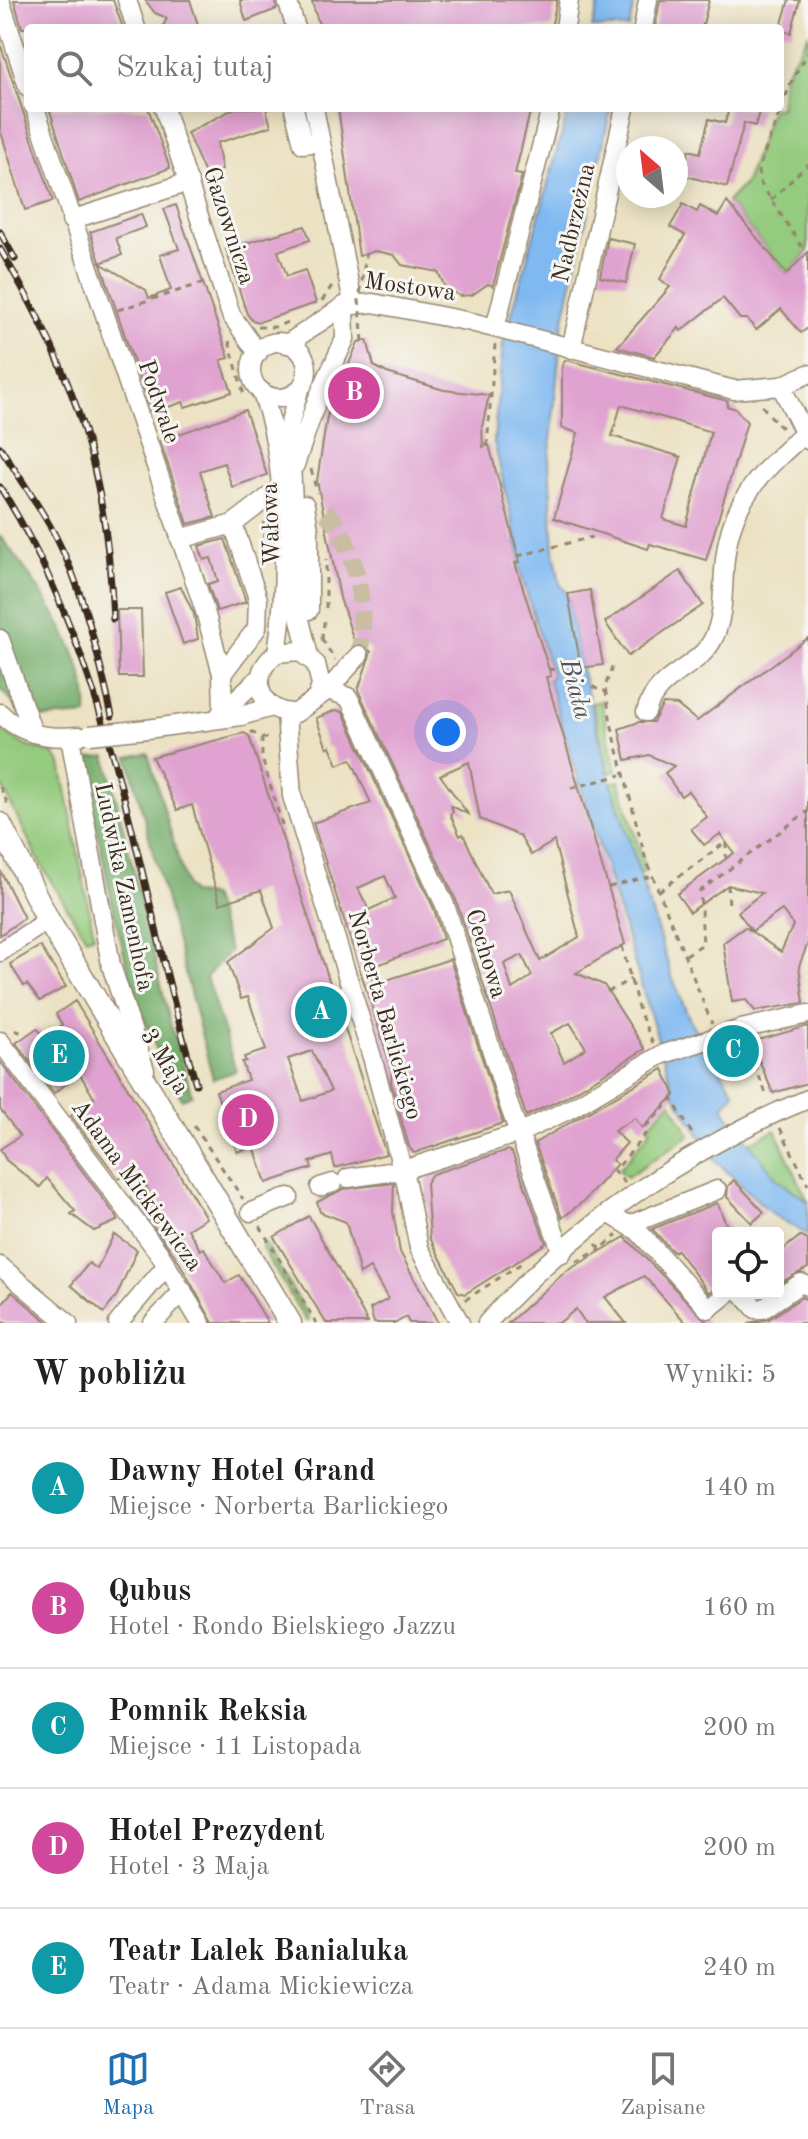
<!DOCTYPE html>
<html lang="pl">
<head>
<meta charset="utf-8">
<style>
  body { margin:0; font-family:"Old Standard TT",serif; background:#f6f6f6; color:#202124 }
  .controls { position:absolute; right:24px; bottom:24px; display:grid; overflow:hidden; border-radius:8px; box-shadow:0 4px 20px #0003 }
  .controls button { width:72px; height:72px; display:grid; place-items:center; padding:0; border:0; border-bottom:2px solid #e0e0e0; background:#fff; color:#202124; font:40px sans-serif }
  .compass { position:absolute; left:616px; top:136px; width:72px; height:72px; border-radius:50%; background:#fff; box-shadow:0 4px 20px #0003; rotate:332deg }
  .you { position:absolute; left:446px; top:732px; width:28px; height:28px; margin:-20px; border:6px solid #fff; border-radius:50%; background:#1a73e8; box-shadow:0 0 0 12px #1a73e833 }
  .badge { display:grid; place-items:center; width:52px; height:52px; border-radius:50%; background:#1f6fb2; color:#fff; font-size:26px; font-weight:700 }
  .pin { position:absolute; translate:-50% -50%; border:4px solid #fff; box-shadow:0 2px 8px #0006 }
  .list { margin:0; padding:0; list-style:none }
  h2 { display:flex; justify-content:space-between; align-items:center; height:104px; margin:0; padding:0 32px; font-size:34px }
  h2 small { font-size:26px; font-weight:400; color:#757577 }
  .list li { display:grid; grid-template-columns:52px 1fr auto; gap:24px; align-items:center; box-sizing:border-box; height:120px; padding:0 32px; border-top:2px solid #e0e0e0 }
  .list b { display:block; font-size:30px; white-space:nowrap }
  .list p { margin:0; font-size:26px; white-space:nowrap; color:#757577 }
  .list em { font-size:26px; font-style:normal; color:#757577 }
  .icon { flex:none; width:44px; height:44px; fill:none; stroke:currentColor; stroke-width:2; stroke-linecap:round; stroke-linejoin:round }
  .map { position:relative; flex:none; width:808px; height:1323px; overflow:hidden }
  .search { position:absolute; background:#fff; box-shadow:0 4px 20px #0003; left:24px; right:24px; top:24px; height:88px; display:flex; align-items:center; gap:20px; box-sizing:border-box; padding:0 28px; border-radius:8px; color:#757577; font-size:30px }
  .sheet { height:704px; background:#fff }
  nav { display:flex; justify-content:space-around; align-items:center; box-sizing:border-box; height:112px; border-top:2px solid #e0e0e0; background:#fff; font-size:22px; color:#757577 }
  nav a { display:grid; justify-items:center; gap:4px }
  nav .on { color:#1f6fb2 }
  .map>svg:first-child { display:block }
  .green { fill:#94cb7e; stroke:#687a4e; stroke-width:2 }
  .forest { fill:#77af6d; stroke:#596c46; stroke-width:2 }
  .water { fill:#80b9f1; stroke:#5e7288; stroke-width:2 }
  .building { fill:#e0a2d0; fill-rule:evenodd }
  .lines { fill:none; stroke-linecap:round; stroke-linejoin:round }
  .minor-tunnel { stroke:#c9bda2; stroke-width:18; stroke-dasharray:18 9; stroke-linecap:butt }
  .minor-casing { stroke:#948670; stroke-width:21 }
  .major-casing { stroke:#948670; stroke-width:25 }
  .path { stroke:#948670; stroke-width:3; stroke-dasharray:6 6; stroke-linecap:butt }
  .minor { stroke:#fff; stroke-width:18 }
  .major { stroke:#fff; stroke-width:22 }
  .rail-casing { stroke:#3b2a1e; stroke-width:7 }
  .rail { stroke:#f6f6f2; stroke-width:4; stroke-dasharray:12; stroke-linecap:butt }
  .minor-bridge-casing { stroke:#948670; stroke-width:21; stroke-linecap:butt }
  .path-bridge { stroke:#948670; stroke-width:3; stroke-dasharray:6 6; stroke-linecap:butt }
  .minor-bridge { stroke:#fff; stroke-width:18 }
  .labels { text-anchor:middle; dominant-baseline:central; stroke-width:6; stroke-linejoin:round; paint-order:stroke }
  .street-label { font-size:24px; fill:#3b2a1e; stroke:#f6f6f2 }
  .water-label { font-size:26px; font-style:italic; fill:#50555d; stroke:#f6f6f2 }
</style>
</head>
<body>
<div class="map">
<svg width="808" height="1323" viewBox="0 0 808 1323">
  <rect width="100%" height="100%" fill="#f6f6f2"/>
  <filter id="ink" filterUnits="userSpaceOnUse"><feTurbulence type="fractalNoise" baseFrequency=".0125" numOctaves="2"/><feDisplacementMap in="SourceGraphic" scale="16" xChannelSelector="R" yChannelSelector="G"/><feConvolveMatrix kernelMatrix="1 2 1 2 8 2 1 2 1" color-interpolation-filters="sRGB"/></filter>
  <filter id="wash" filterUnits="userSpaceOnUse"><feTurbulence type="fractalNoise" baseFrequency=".006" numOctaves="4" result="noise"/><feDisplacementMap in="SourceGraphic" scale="32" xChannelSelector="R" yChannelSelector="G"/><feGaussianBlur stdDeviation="1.8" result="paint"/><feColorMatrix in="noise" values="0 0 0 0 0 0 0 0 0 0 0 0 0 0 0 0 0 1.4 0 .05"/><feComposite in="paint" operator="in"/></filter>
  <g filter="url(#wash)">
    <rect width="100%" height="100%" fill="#ece2c3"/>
    <g class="green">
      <polygon points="808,35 808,252 787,274 727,202 745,183 772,108 780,108 783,77"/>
      <polygon points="601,701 616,771 609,773 592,703"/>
      <polygon points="0,730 26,746 53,753 61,764 94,935 86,938 40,863 0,782"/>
      <polygon points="619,781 646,871 640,874 611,783"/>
      <polygon points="671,1102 690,1135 627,1177 619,1170 651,1130 648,1126"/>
      <polygon points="775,1130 808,1201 777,1179 749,1143"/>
      <polygon points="265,1243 309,1318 309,1321 306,1321 262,1248"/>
    </g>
    <g class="forest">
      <path d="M 0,536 C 34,579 92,659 87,715 L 45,718 L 21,712 L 0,688 Z"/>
      <polygon points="148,753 186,886 192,894 211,896 230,951 206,977 236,1071 213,1079 128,757"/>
      <path d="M 106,756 L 170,1022 L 192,1095 L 182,1099 C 121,997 108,874 83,759 Z"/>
    </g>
    <g class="water">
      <polygon points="600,0 635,0 629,28 592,28"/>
      <polygon points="569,108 611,108 562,328 549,461 554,551 560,584 568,594 581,668 611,783 672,977 691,1023 735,1093 723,1106 727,1114 777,1179 808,1201 808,1235 772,1214 716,1161 675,1095 548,679 552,676 518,564 520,555 494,442 496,415 503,345"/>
    </g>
    <g id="blocks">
      <g class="building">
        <polygon points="14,0 113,0 123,28 22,28"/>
        <polygon points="145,0 190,0 199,28 162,28 167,18 155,13"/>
        <polygon points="240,0 275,0 277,9 246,21"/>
        <polygon points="320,0 557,0 551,28 320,28 312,2"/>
        <polygon points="660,0 709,0 702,28 655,28"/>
        <polygon points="789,0 800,0 791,33 780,30"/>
        <polygon points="0,43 53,201 25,210 0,129"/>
        <polygon points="49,108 148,108 170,168 79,202"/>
        <polygon points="235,108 266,108 271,126 217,143 222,170 206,176 187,133"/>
        <polygon points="338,108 531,108 515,174 522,175 493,286 488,284 472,295 460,296 445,287 438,272 402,265 394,255 375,251 359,256"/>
        <polygon points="729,108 760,108 755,126 744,123 727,187 683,175 689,150 700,153 709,119 725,123"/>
        <polygon points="727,202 787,274 808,252 808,328 801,333 781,309 756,330 747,319 740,319 723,298 681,331 679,328 654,357 617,347 670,287 660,279 685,235 670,227 683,204 697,212 700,206 718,216"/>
        <polygon points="176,205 229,358 221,360 232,392 185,407 183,402 151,413 90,232 141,214 146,227 116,238 122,255 100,263 146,290 149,298 171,290 160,255 179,249 164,209"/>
        <polygon points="305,226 310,240 278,251 287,276 305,270 316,303 259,322 252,320 247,314 226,249"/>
        <polygon points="608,238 635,244 626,283 600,277"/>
        <path d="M 367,340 L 374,366 L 387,373 L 444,390 L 489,395 L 482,427 L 483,447 L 489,445 L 520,562 L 515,563 L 551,676 L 546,677 L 625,944 L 576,973 L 604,985 L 645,1049 L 564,1098 L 526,1116 L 456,900 L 358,690 L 371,652 L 366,646 L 355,644 L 340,598 L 317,481 L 327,416 L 358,342 ZM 469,762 L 480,819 L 520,836 L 531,855 L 554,841 L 579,937 L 540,961 L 509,890 L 491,894 L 463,834 L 460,836 L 450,814 L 453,812 L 451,806 L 468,814 L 440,775 ZM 522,955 L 532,976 L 512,989 L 504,964 ZM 570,1023 L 586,1048 L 564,1062 L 551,1033 Z"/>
        <path d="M 566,360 L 728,401 L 727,406 L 736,409 L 747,422 L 706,560 L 650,544 L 648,549 L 554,518 L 578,433 L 562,428 L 562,365 ZM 621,405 L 711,432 L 686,526 L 663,519 L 681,457 L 612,436 Z"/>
        <polygon points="245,410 267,475 232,487 224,463 200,471 215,517 188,524 160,441"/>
        <polygon points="225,539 246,602 217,611 208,584 218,581 211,558 204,560 199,546"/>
        <polygon points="680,571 703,605 628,656 605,622"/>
        <polygon points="181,587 194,614 198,639 183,644 165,592"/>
        <polygon points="590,590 603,665 581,668 568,594"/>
        <polygon points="117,610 141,610 143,677 119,677"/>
        <polygon points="808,638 808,943 799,966 804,1003 755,1011 746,1000 732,1002 723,943 745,927 781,952 793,925 782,910 752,931 738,912 762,893 728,885 690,912 677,894 734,853 720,834 704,845 691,829 707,817 688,791 681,796 665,773 674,766 649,755 626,760 619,729 639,722 653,722 663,704 677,705 697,721"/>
        <path d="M 336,710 L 343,712 L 434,909 L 443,939 L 370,968 L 375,984 L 450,959 L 503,1123 L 414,1153 L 409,1147 L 391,1082 L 392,1070 L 313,823 L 371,803 L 351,759 L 338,765 L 330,746 L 327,748 L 316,718 ZM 385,876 L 395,898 L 369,910 L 358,888 Z"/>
        <path d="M 244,733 L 249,736 L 386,1154 L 335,1168 L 332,1155 L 310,1162 L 312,1168 L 266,1183 L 254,1146 L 237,1152 L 216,1091 L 248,1080 L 242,1062 L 246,1061 L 244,1057 L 266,1050 L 248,997 L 241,999 L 228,962 L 274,928 L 261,890 L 220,904 L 192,805 L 177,810 L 152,757 ZM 312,1051 L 331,1091 L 303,1101 L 288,1059 Z"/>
        <polygon points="0,870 24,918 0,935"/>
        <polygon points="40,946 66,987 40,1001 27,984 24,986 10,964"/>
        <polygon points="75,1001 206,1218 188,1229 200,1250 204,1248 225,1283 239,1275 268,1323 213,1323 178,1260 139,1206 152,1196 135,1169 119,1179 71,1116 94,1098 80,1074 54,1093 16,1043 37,1028 45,1038 62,1025 56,1014"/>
        <polygon points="808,1026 808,1083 773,1093 751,1042"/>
        <polygon points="0,1061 119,1220 94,1231 71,1214 75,1211 47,1178 40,1187 6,1160 0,1149 20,1136 0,1109"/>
        <polygon points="663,1069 675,1095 642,1128 635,1118 614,1131 627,1143 612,1160 617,1164 585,1200 562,1218 535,1143"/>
        <polygon points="508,1150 512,1152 546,1243 465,1294 458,1292 430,1238 426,1183 432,1174"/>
        <polygon points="734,1180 764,1212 752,1223 727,1197 728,1186"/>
        <polygon points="394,1183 393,1212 400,1252 438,1323 409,1323 406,1317 396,1323 374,1323 370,1309 388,1299 370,1268 360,1274 346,1222 320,1212 317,1202 343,1189"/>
        <polygon points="717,1203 730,1233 718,1233 718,1286 709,1293 677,1250 673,1252 652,1229"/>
        <polygon points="309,1216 331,1256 368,1323 326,1323 274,1237"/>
        <polygon points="114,1234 137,1250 117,1295 104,1313 71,1285 89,1263 97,1269"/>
        <polygon points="800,1236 808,1240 808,1268 778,1284 778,1254"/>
        <polygon points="625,1237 708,1323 686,1323 644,1276 605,1297 626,1323 585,1323 576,1309 559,1323 508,1323 565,1272"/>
        <polygon points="12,1292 49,1323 4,1323 0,1319 0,1306"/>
        <polygon points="802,1297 808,1300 808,1323 748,1323 769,1319"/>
      </g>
    </g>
  </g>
  <g filter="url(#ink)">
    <use href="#blocks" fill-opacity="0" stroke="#948670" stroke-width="2"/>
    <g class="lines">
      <path class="minor-tunnel" d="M 325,512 C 356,538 368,617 359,655"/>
      <g class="minor-casing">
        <g id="minor">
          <polyline points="0,0 28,87"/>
          <polyline points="127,0 136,28"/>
          <polyline points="287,0 296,28"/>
          <polyline points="565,28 569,0"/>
          <polyline points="643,28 648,0"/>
          <polyline points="35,108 205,611 222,674 223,713"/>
          <polyline points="164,108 231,315 258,353"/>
          <polyline points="294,108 303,144 320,142"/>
          <polyline points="314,108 353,303"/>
          <polyline points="71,220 189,182"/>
          <polyline points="495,328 551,108"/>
          <circle cx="279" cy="370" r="28"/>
          <polyline points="287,344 344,306 373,303 471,322 734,390 781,386 808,374"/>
          <polyline points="571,349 625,108"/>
          <polyline points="781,386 808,440"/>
          <polyline points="299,390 289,426 299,616 309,656"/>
          <path d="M 261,391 C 288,457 288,583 277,653"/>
          <polyline points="295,465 317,400 345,339 344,306"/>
          <polyline points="305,505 309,530 309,610"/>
          <polyline points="180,539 233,524 279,489"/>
          <polyline points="0,639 33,733"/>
          <polyline points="222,674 257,628 258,599 233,524"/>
          <polyline points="328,690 348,697 352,704 445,905 510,1108 562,1253"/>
          <path d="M 318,695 L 321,685 L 316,664 L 299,651 L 277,653 C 247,674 258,714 296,713 L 328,690 L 359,655"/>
          <path d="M 646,712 C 657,672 700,669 714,637 C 725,614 722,585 725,559 C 731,500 762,471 804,434"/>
          <path d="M 0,713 C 21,735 49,739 79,736"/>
          <polyline points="286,713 292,796 372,1057 406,1183 419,1248 460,1323"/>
          <polyline points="220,714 258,679"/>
          <polyline points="147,729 241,716 272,707"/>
          <polyline points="70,737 111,965 145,1070"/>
          <polyline points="0,952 48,920"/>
          <polyline points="0,1041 159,1253 201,1323"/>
          <polyline points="348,1178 403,1170 519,1133 570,1109 661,1055 741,1029 808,1014"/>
          <polyline points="320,1187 333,1183"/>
          <polyline points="251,1212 289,1197"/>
          <polyline points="610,1214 638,1231 708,1309 728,1293"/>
          <polyline points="629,1225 717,1190"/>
          <polyline points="0,1266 68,1323"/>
          <polyline points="742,1293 756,1309 763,1309 801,1283 808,1286"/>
          <polyline points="118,1323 167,1265"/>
          <polyline points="153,1323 183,1291"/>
          <path d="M 487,1323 C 573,1228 689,1147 808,1099"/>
        </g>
      </g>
      <g class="major-casing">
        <polyline id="major" points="0,824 48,920 290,1323"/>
      </g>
      <g class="path">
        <polyline points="771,200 808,164"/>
        <polyline points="802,247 759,181 758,170 792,80 808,53"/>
        <polyline points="322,301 333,284"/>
        <polyline points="118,310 206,282"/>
        <polyline points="258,327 276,327 292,320"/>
        <polyline points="229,341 244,395"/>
        <polyline points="762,406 780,427 784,425"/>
        <polyline points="487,446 495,344"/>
        <polyline points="311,469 317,493"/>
        <polyline points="264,522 265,566"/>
        <polyline points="518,556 592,537"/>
        <polyline points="326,608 326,559"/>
        <polyline points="322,639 325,615"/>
        <polyline points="322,639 335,660"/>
        <polyline points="612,667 605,687 611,723 645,857 712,1024"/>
        <polyline points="549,669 570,672 600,691 606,691"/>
        <polyline points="251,731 259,737 272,739"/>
        <polyline points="262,738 262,758 284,831"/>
        <polyline points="0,787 10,809"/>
        <polyline points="571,788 621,775"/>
        <polyline points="726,842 726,858"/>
        <polyline points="728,885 729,908"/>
        <polyline points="609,887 652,876"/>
        <polyline points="659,891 726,842"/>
        <polyline points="622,946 639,1011 653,1043"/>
        <polyline points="686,955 703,944 700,891 808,811"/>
        <polyline points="608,992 631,979"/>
        <polyline points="15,1030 26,1035"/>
        <polyline points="745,1043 768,1098"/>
        <polyline points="194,1126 243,1199"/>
        <polyline points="780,1128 808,1185"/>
        <polyline points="625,1183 614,1172 647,1132 646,1127 672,1099 694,1137"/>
        <polyline points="260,1226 316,1323"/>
        <polyline points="596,1244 601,1249 617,1235"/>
        <polyline points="576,1262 601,1249"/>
        <polyline points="465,1300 522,1263"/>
      </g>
      <use href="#minor" class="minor"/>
      <use href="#major" class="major"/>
      <g class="rail-casing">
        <g id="rail">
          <polyline points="0,232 15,259"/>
          <path d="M 0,249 C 76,376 107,471 113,619"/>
          <path d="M 0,447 C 19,477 40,506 56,537 C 85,593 98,656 112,716"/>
          <path d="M 0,487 C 114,666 137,884 196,1084"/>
        </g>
      </g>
      <use href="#rail" class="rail"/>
      <g class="minor-bridge-casing">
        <polyline id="minor-bridge" points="90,735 147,729"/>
      </g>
      <polyline class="path-bridge" points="363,341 359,301 366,255"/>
      <use href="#minor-bridge" class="minor-bridge"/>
    </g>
  </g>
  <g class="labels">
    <g class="street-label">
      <text transform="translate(575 223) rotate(-77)">Nadbrzeżna</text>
      <text transform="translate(228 226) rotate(72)">Gazownicza</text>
      <text transform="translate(410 288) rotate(8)">Mostowa</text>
      <text transform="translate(158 402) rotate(71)">Podwale</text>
      <text transform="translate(272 524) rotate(-92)">Wałowa</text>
      <text transform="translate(123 887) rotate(78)">Ludwika Zamenhofa</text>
      <text transform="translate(485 954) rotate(73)">Cechowa</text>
      <text transform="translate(384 1015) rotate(74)">Norberta Barlickiego</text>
      <text transform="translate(164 1062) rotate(59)">3 Maja</text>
      <text transform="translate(136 1186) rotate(54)">Adama Mickiewicza</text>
    </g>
    <g class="water-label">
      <text transform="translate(575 689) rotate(75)">Biała</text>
    </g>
  </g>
</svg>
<div class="controls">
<button><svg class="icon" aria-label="locate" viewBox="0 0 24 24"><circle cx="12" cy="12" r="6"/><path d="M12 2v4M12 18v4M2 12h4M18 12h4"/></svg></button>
</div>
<svg class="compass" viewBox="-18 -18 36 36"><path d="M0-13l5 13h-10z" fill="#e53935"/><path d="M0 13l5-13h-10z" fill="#757577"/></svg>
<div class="you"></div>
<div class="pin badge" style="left:321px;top:1012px;background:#0f9aa8">A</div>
<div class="pin badge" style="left:354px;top:393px;background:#d1479c">B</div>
<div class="pin badge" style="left:733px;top:1051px;background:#0f9aa8">C</div>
<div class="pin badge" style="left:248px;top:1120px;background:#d1479c">D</div>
<div class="pin badge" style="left:59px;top:1056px;background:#0f9aa8">E</div>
<div class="search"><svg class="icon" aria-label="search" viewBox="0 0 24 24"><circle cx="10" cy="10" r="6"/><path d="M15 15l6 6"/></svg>Szukaj tutaj</div>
</div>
<section class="sheet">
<h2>W pobliżu<small>Wyniki: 5</small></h2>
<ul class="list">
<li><span class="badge" style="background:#0f9aa8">A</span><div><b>Dawny Hotel Grand</b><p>Miejsce · Norberta Barlickiego</p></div><em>140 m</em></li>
<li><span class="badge" style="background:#d1479c">B</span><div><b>Qubus</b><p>Hotel · Rondo Bielskiego Jazzu</p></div><em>160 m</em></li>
<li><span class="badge" style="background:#0f9aa8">C</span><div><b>Pomnik Reksia</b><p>Miejsce · 11 Listopada</p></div><em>200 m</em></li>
<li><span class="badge" style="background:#d1479c">D</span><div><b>Hotel Prezydent</b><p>Hotel · 3 Maja</p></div><em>200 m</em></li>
<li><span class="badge" style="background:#0f9aa8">E</span><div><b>Teatr Lalek Banialuka</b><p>Teatr · Adama Mickiewicza</p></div><em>240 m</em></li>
</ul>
</section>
<nav>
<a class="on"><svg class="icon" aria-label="map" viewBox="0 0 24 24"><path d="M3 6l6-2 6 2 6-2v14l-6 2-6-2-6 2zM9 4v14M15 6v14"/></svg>Mapa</a>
<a><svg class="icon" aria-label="directions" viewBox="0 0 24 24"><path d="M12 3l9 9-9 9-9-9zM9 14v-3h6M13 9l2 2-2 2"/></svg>Trasa</a>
<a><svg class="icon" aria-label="saved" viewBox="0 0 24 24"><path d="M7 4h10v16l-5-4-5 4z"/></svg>Zapisane</a>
</nav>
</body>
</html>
